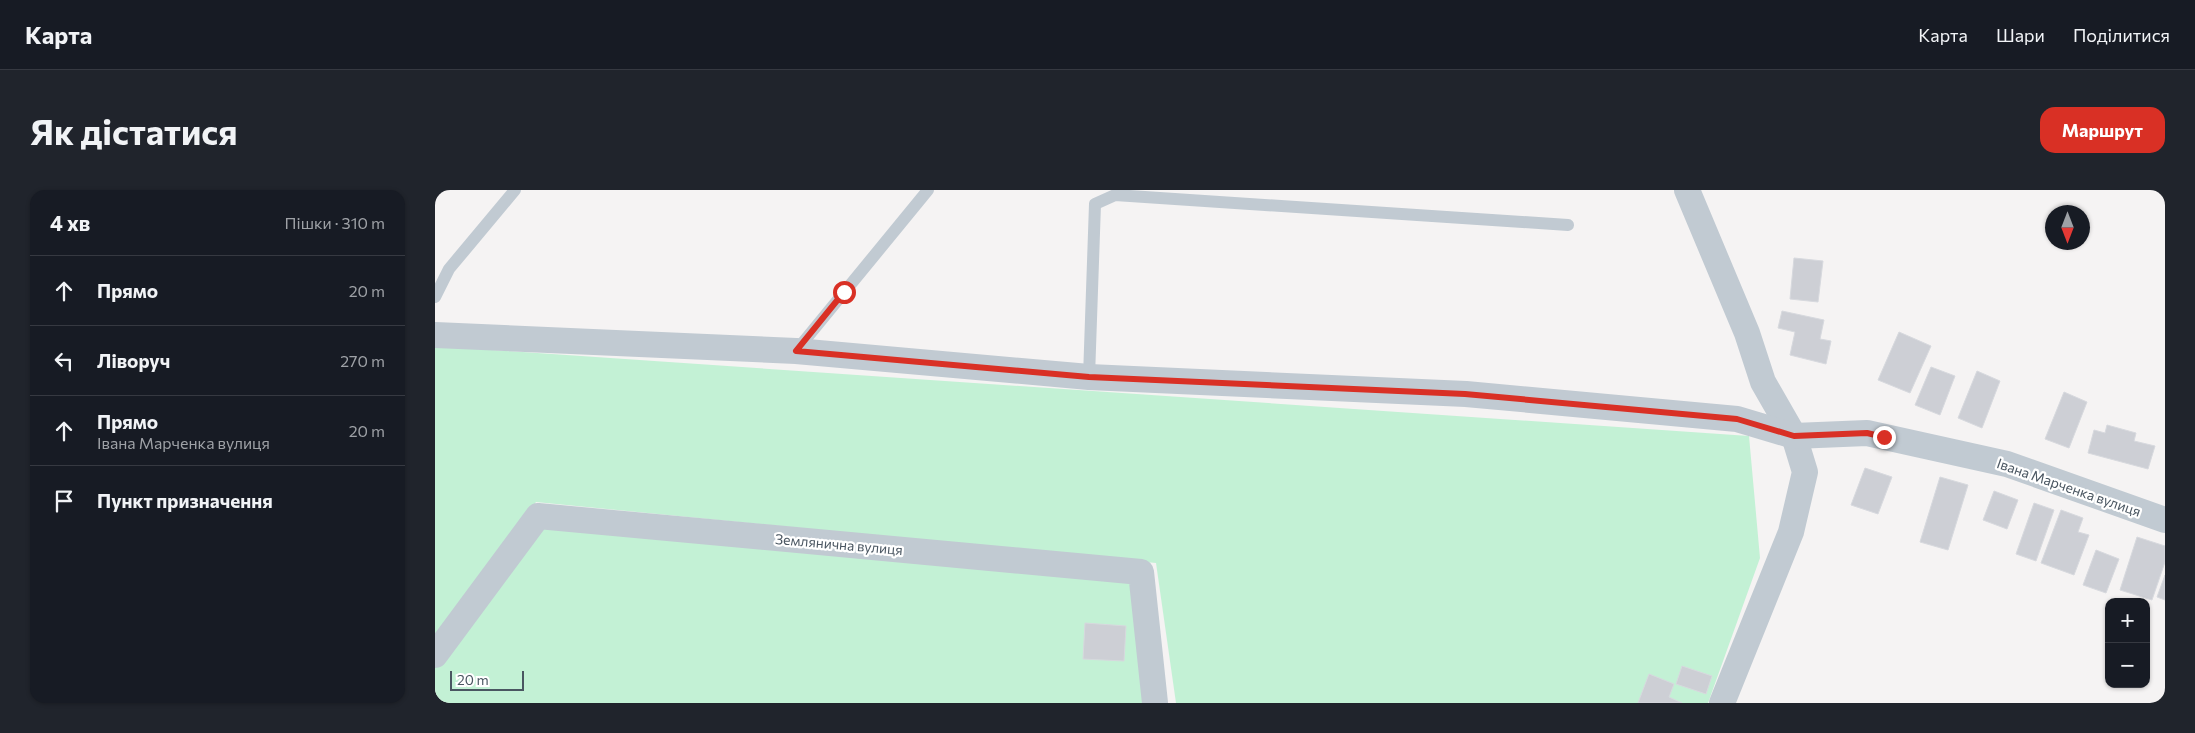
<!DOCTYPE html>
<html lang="uk">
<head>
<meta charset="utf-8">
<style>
  body { margin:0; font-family:Commissioner,sans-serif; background:#20242c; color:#f1f3f6 }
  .controls { position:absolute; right:15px; bottom:15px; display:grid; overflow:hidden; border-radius:10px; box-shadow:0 1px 4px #0004 }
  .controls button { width:45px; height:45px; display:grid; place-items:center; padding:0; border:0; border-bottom:1px solid #363941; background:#171b24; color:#f1f3f6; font:25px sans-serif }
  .compass { position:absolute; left:1610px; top:15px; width:45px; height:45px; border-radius:50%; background:#171b24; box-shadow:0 1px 4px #0004; rotate:180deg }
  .scale { position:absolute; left:15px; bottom:12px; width:74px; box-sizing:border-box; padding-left:5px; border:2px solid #4a5661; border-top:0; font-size:14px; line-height:18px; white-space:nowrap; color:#4a5661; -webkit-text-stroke:4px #fff; paint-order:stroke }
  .stop { position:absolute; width:15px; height:15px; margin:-11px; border:4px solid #d93025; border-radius:50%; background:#fff }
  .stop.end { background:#d93025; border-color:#fff; box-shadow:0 1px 5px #0008 }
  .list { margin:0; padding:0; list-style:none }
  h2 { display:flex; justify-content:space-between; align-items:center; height:65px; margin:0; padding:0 20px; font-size:21px }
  h2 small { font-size:16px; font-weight:400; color:#9ea1a6 }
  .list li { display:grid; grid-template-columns:32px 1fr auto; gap:15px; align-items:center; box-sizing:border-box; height:70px; padding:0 20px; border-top:1px solid #363941 }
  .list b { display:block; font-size:19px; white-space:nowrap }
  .list p { margin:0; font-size:16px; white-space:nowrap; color:#9ea1a6 }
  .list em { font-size:16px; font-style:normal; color:#9ea1a6 }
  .icon { flex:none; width:28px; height:28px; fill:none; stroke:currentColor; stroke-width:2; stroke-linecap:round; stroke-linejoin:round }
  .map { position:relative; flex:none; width:1730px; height:513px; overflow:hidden; border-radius:15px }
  header { display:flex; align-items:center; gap:30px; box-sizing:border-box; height:70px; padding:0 25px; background:#171b24; border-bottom:1px solid #363941 }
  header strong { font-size:24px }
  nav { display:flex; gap:28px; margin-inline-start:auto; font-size:18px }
  .intro { display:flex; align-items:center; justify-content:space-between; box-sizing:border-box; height:120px; padding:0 30px }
  h1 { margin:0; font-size:35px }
  .button { padding:12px 22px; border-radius:15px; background:#d93025; color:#fff; font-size:18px; font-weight:700 }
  main { display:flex; gap:30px; padding:0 30px }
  aside { flex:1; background:#171b24; border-radius:15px; box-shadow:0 1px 4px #0004 }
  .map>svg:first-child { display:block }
  .green { fill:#c3f1d5 }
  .building { fill:#cdcfd5; stroke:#d7d9de }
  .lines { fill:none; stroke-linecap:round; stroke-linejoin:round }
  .service { stroke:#c1cad2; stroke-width:12 }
  .minor { stroke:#c1cad2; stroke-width:26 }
  .route { stroke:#d93025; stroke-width:6 }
  .labels { text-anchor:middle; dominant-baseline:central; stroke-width:4.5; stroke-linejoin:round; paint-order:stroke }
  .street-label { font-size:14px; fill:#4a5661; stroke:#fff }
</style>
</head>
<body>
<header>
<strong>Карта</strong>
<nav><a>Карта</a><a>Шари</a><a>Поділитися</a></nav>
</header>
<div class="intro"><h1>Як дістатися</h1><a class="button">Маршрут</a></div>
<main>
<aside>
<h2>4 хв<small>Пішки · 310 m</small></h2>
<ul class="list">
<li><svg class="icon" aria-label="ahead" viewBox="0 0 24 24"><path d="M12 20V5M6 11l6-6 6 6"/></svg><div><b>Прямо</b></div><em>20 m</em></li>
<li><svg class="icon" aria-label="left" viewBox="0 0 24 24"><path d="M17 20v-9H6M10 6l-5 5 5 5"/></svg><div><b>Ліворуч</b></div><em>270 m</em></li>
<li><svg class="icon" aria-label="ahead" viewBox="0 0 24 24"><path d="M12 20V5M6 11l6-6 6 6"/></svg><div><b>Прямо</b><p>Івана Марченка вулиця</p></div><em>20 m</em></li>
<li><svg class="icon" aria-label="arrive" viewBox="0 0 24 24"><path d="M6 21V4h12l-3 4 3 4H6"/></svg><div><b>Пункт призначення</b></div></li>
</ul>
</aside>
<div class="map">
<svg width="1730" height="513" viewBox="0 0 1730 513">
  <rect width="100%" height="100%" fill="#f5f3f3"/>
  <g class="green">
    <polygon points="0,156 1314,246 1325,368 1273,513 741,513 721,373 101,312 0,451"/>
    <polygon points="104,338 697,393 710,513 0,513 0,477"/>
  </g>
  <g class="building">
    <polygon points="1359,68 1388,71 1383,112 1355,109"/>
    <polygon points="1347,121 1389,130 1385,149 1396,151 1391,174 1355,165 1360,142 1343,138"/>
    <polygon points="1464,142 1496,156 1475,203 1443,190"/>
    <polygon points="1496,177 1520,186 1505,225 1480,215"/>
    <polygon points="1542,181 1565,191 1547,238 1523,228"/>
    <polygon points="1629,202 1652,212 1634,258 1610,249"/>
    <polygon points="1672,235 1701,243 1699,251 1720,256 1713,279 1653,263 1659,240 1670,243"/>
    <polygon points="1430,278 1457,287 1443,324 1416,315"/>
    <polygon points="1505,287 1533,295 1513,360 1485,352"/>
    <polygon points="1559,301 1583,310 1572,339 1548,330"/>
    <polygon points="1599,313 1619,320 1601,371 1581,364"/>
    <polygon points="1626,320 1648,328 1643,342 1654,345 1639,385 1606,373"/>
    <polygon points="1702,347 1730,356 1730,372 1717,410 1685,400"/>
    <polygon points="1661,360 1684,369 1671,403 1648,395"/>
    <polygon points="1730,385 1730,410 1722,407"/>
    <polygon points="650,433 691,436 689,471 648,469"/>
    <polygon points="1247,476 1277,486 1271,504 1241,494"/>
    <polygon points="1214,484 1239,494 1234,507 1247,513 1203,513"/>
  </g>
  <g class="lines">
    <g class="service">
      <polyline points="0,107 14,79 80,0"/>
      <polyline points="361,161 493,0"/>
      <polyline points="654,187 660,14 680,5 1133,35"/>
    </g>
    <g class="minor">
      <polyline points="1252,0 1312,143 1328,192 1359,246 1370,282 1356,342 1287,513"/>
      <polyline points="0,145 361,161 654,187 1031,204 1302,229 1359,246 1432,243 1572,274 1730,330"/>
      <polyline points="0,465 103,326 706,382 720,513"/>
    </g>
  </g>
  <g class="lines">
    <polyline class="route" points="409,102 361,161 654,187 1030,204 1302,229 1359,246 1432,243 1449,247"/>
  </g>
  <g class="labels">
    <g class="street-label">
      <text transform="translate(1634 297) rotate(19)">Івана Марченка вулиця</text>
      <text transform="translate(404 354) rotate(5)">Землянична вулиця</text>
    </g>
  </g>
</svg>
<div class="controls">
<button>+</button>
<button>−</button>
</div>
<svg class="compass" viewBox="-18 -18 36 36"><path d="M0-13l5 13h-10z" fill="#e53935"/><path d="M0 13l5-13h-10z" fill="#9ea1a6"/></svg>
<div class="scale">20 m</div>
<div class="stop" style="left:409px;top:102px"></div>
<div class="stop end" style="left:1449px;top:247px"></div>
</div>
</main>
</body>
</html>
